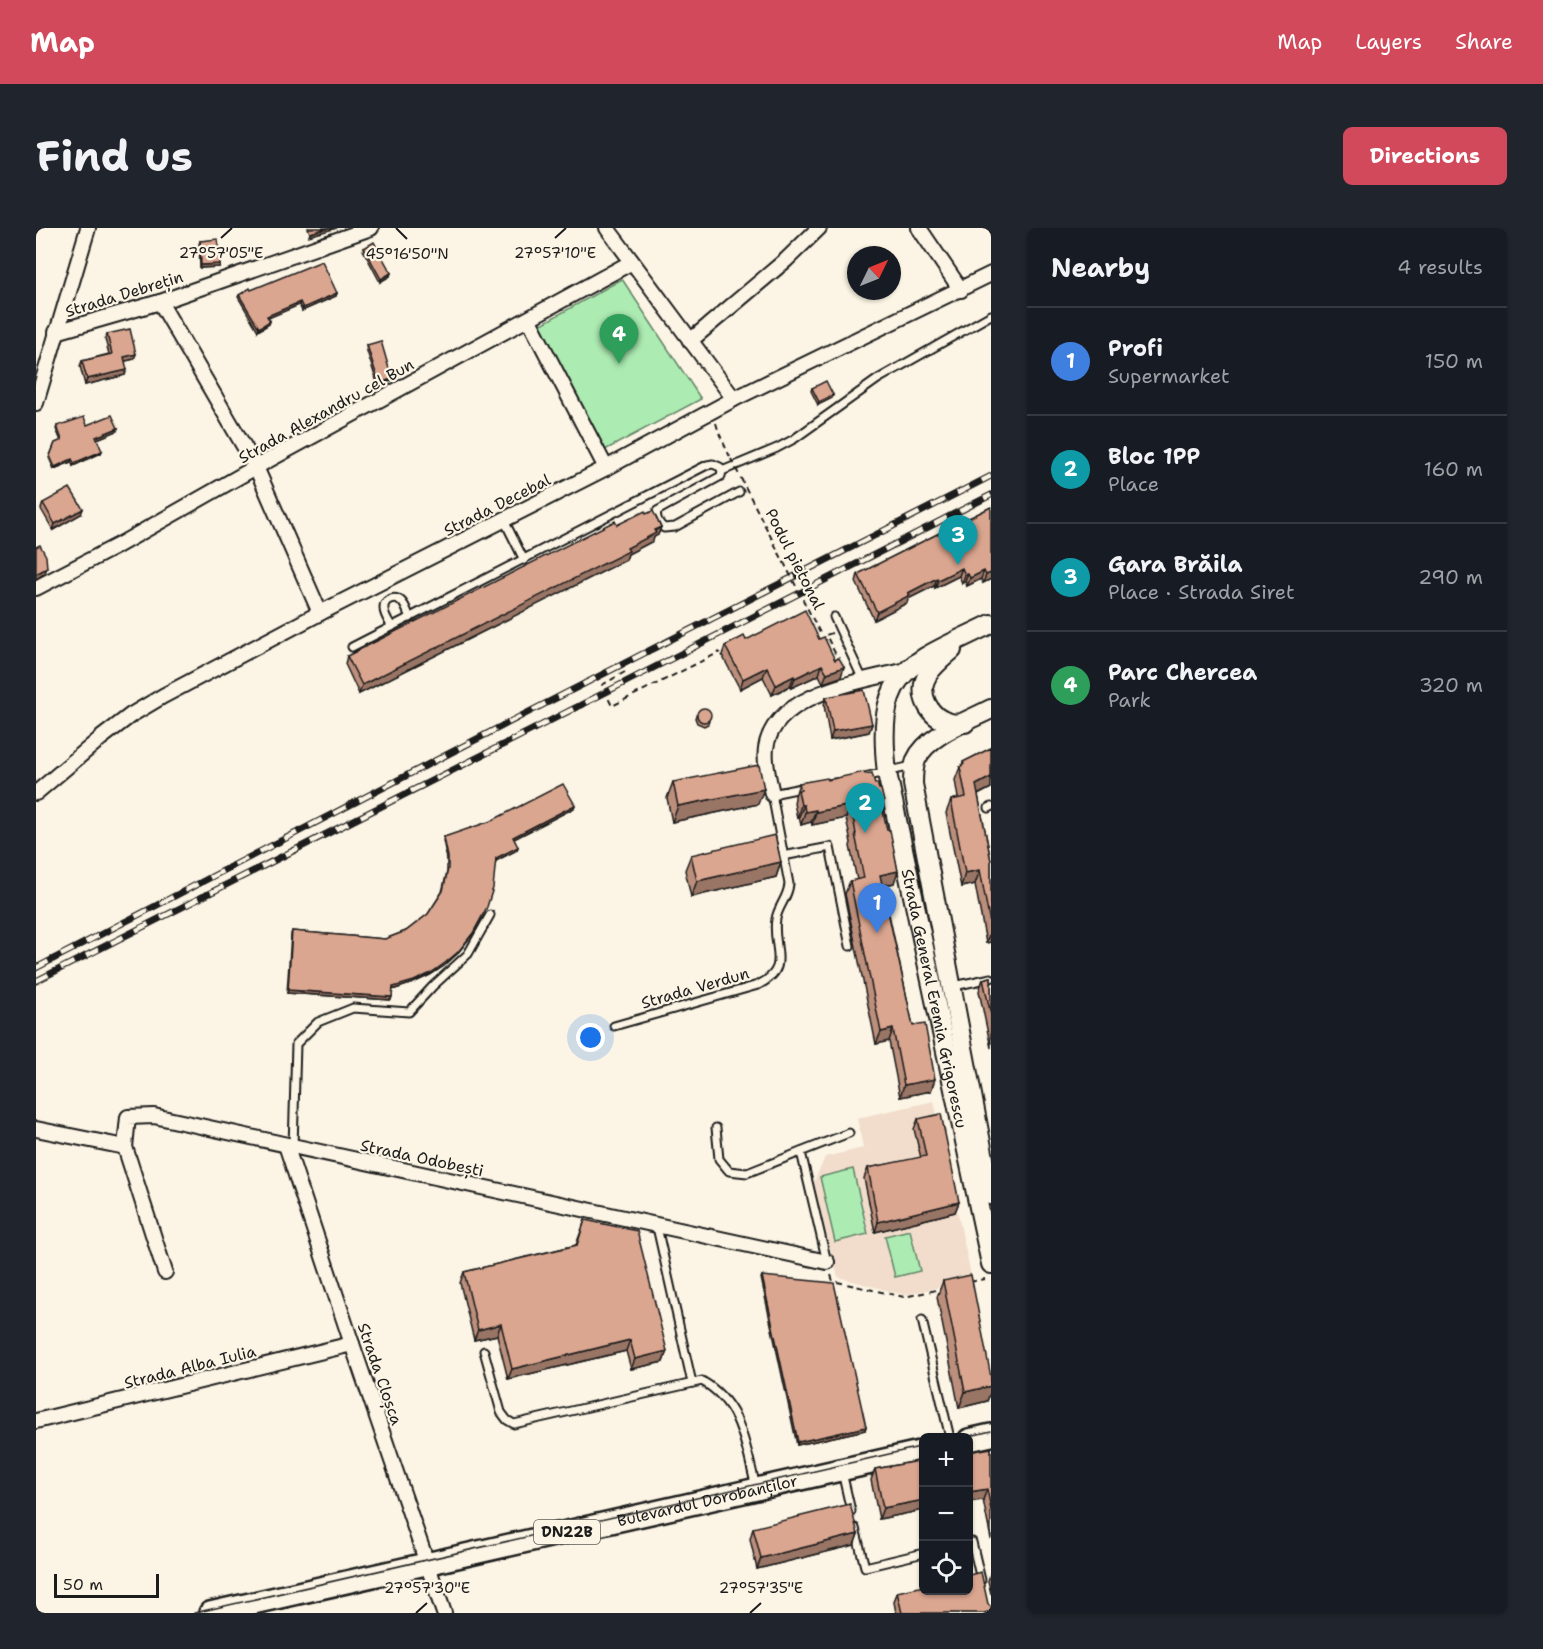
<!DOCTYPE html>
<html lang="en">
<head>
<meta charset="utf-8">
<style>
  body { margin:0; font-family:"Shantell Sans",sans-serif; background:#20242c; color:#f1f3f6 }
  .controls { position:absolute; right:18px; bottom:18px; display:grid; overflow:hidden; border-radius:9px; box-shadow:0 2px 4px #0004 }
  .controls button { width:54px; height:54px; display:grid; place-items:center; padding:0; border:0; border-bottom:2px solid #363941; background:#171b24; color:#f1f3f6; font:30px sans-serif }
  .compass { position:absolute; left:811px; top:18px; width:54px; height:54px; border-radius:50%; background:#171b24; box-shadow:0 2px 4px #0004; rotate:47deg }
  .scale { position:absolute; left:18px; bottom:15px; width:105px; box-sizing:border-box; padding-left:6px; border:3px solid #1c1c1c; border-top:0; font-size:16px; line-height:21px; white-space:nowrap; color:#1c1c1c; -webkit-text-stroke:4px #fcf5e5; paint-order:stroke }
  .you { position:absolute; left:555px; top:810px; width:21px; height:21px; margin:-15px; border:4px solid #fff; border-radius:50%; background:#1a73e8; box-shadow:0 0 0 9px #1a73e833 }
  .badge { display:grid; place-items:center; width:39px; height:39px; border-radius:50%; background:#d1495b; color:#fff; font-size:20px; font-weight:700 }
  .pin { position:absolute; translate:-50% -50px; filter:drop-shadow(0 2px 3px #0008) }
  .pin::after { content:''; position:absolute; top:32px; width:21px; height:18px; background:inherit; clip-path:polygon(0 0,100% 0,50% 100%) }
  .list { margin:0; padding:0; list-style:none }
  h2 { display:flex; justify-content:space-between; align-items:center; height:78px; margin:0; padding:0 24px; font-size:26px }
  h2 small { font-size:20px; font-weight:400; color:#9ea1a6 }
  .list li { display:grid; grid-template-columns:39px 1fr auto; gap:18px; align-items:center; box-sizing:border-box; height:108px; padding:0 24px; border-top:2px solid #363941 }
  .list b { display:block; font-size:22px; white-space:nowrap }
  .list p { margin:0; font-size:20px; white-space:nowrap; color:#9ea1a6 }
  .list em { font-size:20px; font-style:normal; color:#9ea1a6 }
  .icon { flex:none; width:33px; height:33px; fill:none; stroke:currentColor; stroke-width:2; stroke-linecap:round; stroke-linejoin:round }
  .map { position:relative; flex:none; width:955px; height:1385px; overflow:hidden; border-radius:9px }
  header { display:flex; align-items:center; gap:36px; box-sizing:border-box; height:84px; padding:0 30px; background:#d1495b; color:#fff }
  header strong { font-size:28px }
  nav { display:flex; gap:33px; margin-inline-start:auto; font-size:21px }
  .intro { display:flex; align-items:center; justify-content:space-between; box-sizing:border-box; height:144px; padding:0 36px }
  h1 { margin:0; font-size:42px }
  .button { padding:15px 27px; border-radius:9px; background:#d1495b; color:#fff; font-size:21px; font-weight:700 }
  main { display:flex; gap:36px; padding:0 36px }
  aside { flex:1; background:#171b24; border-radius:9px; box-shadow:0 2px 4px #0004 }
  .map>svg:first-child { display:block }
  .built { fill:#f2ddcc }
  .green { fill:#acebb2; stroke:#648467; stroke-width:1.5 }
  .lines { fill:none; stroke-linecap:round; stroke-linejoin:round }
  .lane-casing { stroke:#1c1c1c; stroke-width:11 }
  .street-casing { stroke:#1c1c1c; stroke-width:18 }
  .secondary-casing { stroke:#1c1c1c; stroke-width:22 }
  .primary-casing { stroke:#1c1c1c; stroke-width:26 }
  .path { stroke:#1c1c1c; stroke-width:2; stroke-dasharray:6 4.5; stroke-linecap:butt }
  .lane { stroke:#fcf5e5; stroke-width:7 }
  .street { stroke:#fcf5e5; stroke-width:14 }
  .secondary { stroke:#fcf5e5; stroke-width:18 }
  .primary { stroke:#fcf5e5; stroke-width:21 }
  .tram { stroke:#1c1c1c; stroke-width:1.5 }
  .rail-casing { stroke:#1c1c1c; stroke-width:7 }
  .rail { stroke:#fcf5e5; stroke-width:4.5; stroke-dasharray:14; stroke-linecap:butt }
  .path-bridge { stroke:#1c1c1c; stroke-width:2; stroke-dasharray:6 4.5; stroke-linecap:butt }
  .wall { fill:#bc8f7c; stroke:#1c1c1c; stroke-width:1.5 }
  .shaded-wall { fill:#997465; stroke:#1c1c1c; stroke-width:1.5 }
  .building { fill:#dba690; stroke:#1c1c1c; stroke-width:1.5 }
  .ticks { fill:none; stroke:#1c1c1c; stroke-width:2 }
  .labels { text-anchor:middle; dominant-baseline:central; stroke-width:4.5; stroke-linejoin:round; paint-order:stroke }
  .shield { fill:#fcf5e5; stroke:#5f5d58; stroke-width:1.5 }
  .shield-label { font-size:15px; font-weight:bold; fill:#1c1c1c }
  .street-label { font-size:16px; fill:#1c1c1c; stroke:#fcf5e5 }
  .ticks-label { font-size:15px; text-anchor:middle; fill:#1c1c1c; stroke:#fcf5e5; stroke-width:4.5; stroke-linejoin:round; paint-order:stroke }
</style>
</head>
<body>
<header>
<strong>Map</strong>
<nav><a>Map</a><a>Layers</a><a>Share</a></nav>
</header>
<div class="intro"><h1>Find us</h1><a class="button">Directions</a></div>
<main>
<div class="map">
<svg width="955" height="1385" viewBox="0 0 955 1385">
  <rect width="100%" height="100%" fill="#fcf5e5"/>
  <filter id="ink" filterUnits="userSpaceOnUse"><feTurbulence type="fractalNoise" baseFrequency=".0167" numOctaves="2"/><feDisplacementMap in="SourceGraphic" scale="12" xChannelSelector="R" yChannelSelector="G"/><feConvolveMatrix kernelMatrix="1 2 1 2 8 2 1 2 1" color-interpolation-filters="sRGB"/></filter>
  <g filter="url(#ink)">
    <polygon class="built" points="898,873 936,1052 868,1067 802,1049 777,956 789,929 827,920 821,890"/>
    <g class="green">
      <polygon points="586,51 665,171 569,222 504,97"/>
      <polygon points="817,941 832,1006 799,1014 784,949"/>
      <polygon points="874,1002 884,1043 859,1049 849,1008"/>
    </g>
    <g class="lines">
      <g class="lane-casing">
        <g id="lane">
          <polyline points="686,243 741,220 758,211 842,151 955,87"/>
          <polyline points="468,292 488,332"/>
          <polyline points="798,389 827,452"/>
          <path d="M 356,399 C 353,394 348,387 348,381 C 347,372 358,367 365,373 C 369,376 372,385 374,390"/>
          <path d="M 316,419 L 671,237 L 677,236 L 684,239 L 686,243 L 685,248 L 621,283 C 619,290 622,295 628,300 L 639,299 L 703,264"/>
          <polyline points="828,549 876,538"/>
          <polyline points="953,580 955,579"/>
          <polyline points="747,628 794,619 814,718"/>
          <polyline points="918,758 955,750"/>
          <path d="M 578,798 L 722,757 C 757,740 735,719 740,691 C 742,678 752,670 753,656 L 736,566 L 770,559"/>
          <polyline points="680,900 683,931 693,943 711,945 813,905"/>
          <polyline points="257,919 260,816 282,794 317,780 373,784 397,758 432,726 454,687"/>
          <polyline points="765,924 791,1034"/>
          <polyline points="621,999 656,1155"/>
          <polyline points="886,1092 914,1210"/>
          <path d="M 448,1123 L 465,1184 L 471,1192 L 478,1196 L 666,1153 C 706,1176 709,1217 720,1259"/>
          <polyline points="806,1244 815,1283"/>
          <polyline points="819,1300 829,1339 888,1325"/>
          <polyline points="933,1314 936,1314 945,1352"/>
        </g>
      </g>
      <g class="street-casing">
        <g id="street">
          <polyline points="571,0 698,171"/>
          <polyline points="883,0 925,62"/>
          <polyline points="124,74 220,239 284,385"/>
          <polyline points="493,92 570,240"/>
          <polyline points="20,104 124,74 335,0"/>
          <polyline points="654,113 750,32 783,0"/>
          <polyline points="0,175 52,0"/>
          <polyline points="0,360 81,318 220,239 596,34"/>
          <polyline points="0,565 65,510 95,487 127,468 284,385 570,240 698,171 955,46"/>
          <path d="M 736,566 C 733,551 728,535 730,520 C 738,465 827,453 871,442"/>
          <polyline points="0,901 89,919 92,889 118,888 791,1034"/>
          <polyline points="250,917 313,1107 408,1385"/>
          <polyline points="89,919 129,1044"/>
          <polyline points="0,1193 316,1116"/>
        </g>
      </g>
      <g class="secondary-casing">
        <g id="secondary">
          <path id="s1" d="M 955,396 C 872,437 839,440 851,545 L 955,1036"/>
          <path d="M 916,422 C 908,429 898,437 892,446 C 880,465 893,491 915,495 C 920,496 925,495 929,495"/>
          <path d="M 955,481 C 932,493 891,507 880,532 C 877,540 877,548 877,556 L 955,967"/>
        </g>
      </g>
      <g class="primary-casing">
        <g id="primary">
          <polyline points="933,1212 955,1207"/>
          <path id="s2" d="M 174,1385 L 888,1223"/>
        </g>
      </g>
      <g class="path">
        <polyline points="680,195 683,205 694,229"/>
        <polyline points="796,405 790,407 802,431"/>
        <polyline points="589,444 566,457 576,478 684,424"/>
        <polyline points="795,1047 797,1053 868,1069 905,1061"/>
        <polyline points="934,1054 949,1051"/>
      </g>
      <use href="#lane" class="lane"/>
      <use href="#street" class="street"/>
      <use href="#secondary" class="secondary"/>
      <use href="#primary" class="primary"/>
      <g class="tram">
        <polyline points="926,1210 955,1203"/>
        <polyline points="158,1385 888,1218"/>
      </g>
      <g class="rail-casing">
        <g id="rail">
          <polyline points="0,740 491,485 955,248"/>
          <polyline points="0,753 494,503 955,267"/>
        </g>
      </g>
      <use href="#rail" class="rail"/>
      <polyline class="path-bridge" points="695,231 784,405"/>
    </g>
    <g class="wall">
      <polygon points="164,13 183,39 164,40 163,16"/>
      <polygon points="328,20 354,48 344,54 327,22"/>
      <polygon points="215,62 301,65 300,68 266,83 263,77 232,90 234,93 233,96 222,103 202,69 203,67"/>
      <polygon points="71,106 98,131 89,133 89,147 49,157 44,138 46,133 73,126 69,111"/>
      <polygon points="331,117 355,153 342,158 330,120"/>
      <polygon points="776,160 797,167 796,170 782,177 775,163"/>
      <polygon points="51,197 82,200 81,203 61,211 65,225 37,238 35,234 18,241 13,230 19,215 25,213 20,201 21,198"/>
      <polygon points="7,275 45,286 17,302 5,281"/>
      <polygon points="955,279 955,351 947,355 945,351 931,358 929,354 926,355 923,348 899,360 898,358 872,371 871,375 838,392 820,354 822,346"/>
      <polygon points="610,286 625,299 622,307 618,309 617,313 592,326 590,332 323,466 309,436 311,428 581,297"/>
      <polygon points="783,411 805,449 787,455 783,447 755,460 754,458 736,467 727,449 704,461 686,427 689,418 710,412"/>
      <polygon points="790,469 836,496 833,504 794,512 788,477"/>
      <polygon points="660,487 673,493 672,496 668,498 661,495 659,490"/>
      <polygon points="955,520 955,560 942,567 955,633 955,714 950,715 939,656 925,659 910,585 915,572 922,570 919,552 924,539 926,538 927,534"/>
      <polygon points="829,546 839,556 846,578 858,655 847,658 877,798 895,863 864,869 853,813 840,816 809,666 814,653 821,652 814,618 815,615 810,590 776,597 775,594 765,597 763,589 761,590 758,575 759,570 759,568 763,555"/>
      <polygon points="637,554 722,576 636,594 631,570"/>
      <polygon points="538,580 478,611 481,622 460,633 436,707 421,726 408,738 394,747 377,755 356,762 355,772 251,765 255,706 256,703 349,711 370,703 392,686 406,664 411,644 411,632 407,612 408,609"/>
      <polygon points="655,627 745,634 740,649 655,669 649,642"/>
      <polygon points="955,749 955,820 943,763 947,751"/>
      <polygon points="882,891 923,974 919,984 839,1004 828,950 832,940 885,930 878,901"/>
      <polygon points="549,992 631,1123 627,1134 595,1141 590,1123 472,1151 461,1107 438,1112 424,1055 428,1044 540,1017"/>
      <polygon points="726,1048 829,1202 761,1217 725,1050"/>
      <polygon points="907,1053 955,1149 955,1163 951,1173 923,1180 901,1069"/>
      <polygon points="955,1220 955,1311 947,1272"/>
      <polygon points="888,1232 888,1282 843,1291 835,1252 839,1241"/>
      <polygon points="717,1300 822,1306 818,1317 721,1341 714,1311"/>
      <polygon points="955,1343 955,1366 952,1353"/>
      <polygon points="861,1364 952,1376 955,1385 860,1385 858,1374"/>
    </g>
    <g class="shaded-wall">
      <polygon points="292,0 301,0 273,8 274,5"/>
      <polygon points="184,36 183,39 164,40 165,37"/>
      <polygon points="355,45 354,48 344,54 345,51"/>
      <polygon points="301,65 300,68 266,83 267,80"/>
      <polygon points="264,74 263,77 230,91 231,88"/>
      <polygon points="234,93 233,96 222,103 223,100"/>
      <polygon points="100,126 98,131 86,134 88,129"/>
      <polygon points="91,142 89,147 49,157 51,151"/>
      <polygon points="356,151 355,153 342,158 343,155"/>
      <polygon points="797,167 796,170 782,177 783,174"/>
      <polygon points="82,200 81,203 59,212 60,209"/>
      <polygon points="66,223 65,225 37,238 38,235"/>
      <polygon points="36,231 35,234 18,241 19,239"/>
      <polygon points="47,281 45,286 17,302 19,296"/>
      <polygon points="625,299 622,307 618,309 617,313 592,326 590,332 323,466 326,457 591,320"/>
      <polygon points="11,340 9,345 0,351 0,346"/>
      <polygon points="926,340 923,348 899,360 902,352"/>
      <polygon points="948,343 945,351 931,358 934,350"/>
      <polygon points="955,345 955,351 947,355 950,347"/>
      <polygon points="932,346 929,354 926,355 929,347"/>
      <polygon points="901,350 898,358 872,371 871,375 838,392 841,384 872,365"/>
      <polygon points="786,437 783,447 755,460 759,450"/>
      <polygon points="731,439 727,449 704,461 707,451"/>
      <polygon points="808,439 805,449 787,455 791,445"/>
      <polygon points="758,448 754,458 736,467 740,457"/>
      <polygon points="836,496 833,504 794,512 797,503"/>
      <polygon points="955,549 955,560 935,570 940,557"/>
      <polygon points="728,561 722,576 636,594 642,578"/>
      <polygon points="539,577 538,580 476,612 477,609"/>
      <polygon points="765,577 768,577 763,589 761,590"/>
      <polygon points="815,577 810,590 776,597 780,584"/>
      <polygon points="780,582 775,594 765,597 769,584"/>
      <polygon points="482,619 481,622 459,633 460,630"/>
      <polygon points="745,634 740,649 655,669 661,653"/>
      <polygon points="944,642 939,656 925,659 929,645"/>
      <polygon points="862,643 858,655 840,659 844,647"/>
      <polygon points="450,681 436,707 421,726 408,738 394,747 377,755 356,762 357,759"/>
      <polygon points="955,702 955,714 950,715"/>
      <polygon points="252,762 356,769 355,772 251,765"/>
      <polygon points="857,801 853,813 840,816 845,804"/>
      <polygon points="899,851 895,863 864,869 868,857"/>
      <polygon points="923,974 919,984 839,1004 842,994"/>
      <polygon points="465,1096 461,1107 438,1112 442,1102"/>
      <polygon points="594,1112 590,1123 472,1151 476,1141"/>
      <polygon points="631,1123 627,1134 595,1141 599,1131"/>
      <polygon points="955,1158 955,1163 951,1173 923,1180 929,1164"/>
      <polygon points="830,1199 829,1202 761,1217 762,1214"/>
      <polygon points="951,1261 947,1272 933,1274 933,1264"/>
      <polygon points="888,1272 888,1282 843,1291 847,1280"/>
      <polygon points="822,1306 818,1317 721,1341 725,1330"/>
    </g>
    <g class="building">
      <polygon points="272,0 292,0 274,5"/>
      <polygon points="182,11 184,36 165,37 164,13"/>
      <polygon points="338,14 355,45 345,51 328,20"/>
      <polygon points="286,33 301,65 267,80 264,74 231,88 234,93 223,100 203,67 214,60 215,62"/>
      <polygon points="94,101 100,126 88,129 91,142 51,151 46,133 76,126 71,106"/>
      <polygon points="345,113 356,151 343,155 331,117"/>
      <polygon points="790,153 797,167 783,174 776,160"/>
      <polygon points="76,187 82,200 60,209 66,223 38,235 36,231 19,239 14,228 19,215 26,212 21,198 48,189 51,197"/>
      <polygon points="34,260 47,281 19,296 7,275"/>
      <polygon points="955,279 955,345 950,347 948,343 934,350 932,346 929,347 926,340 902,352 901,350 872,365 874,367 841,384 822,346"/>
      <polygon points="609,283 610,286 617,283 625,299 618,302 620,305 591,320 593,323 326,457 311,428 579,293 581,297"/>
      <polygon points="4,317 10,328 11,340 0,346 0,319"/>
      <polygon points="769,382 783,411 788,409 799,432 803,430 808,439 791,445 786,437 759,450 758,448 740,457 731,439 707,451 689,418 708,408 710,412"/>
      <polygon points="828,462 836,496 797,503 790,469"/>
      <circle cx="668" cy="487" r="7"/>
      <polygon points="955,520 955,549 940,557 955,633 955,701 944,642 929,645 915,572 930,569 924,539 928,536 927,534"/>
      <polygon points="723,537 728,561 642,578 637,554"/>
      <polygon points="828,544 829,546 836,545 839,556 841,555 843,561 845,561 848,574 845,574 851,602 854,602 862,643 844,647 877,798 889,796 899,851 868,857 857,801 845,804 814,653 828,650 819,606 820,606 815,577 780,584 780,582 769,584 768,577 765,577 762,562 765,562 763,555 791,550 792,552"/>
      <polygon points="527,556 539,577 477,609 482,619 460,630 457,660 451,679 437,705 422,724 409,735 395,745 378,753 357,759 356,769 252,762 256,703 349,711 370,703 392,686 407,663 412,641 412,629 408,609 455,593"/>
      <polygon points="739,607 745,634 661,653 655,627"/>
      <polygon points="955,749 955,787 947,751"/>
      <polygon points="905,886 923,974 842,994 832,940 890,928 882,891"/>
      <polygon points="549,992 601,1003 631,1123 599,1131 594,1112 476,1141 465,1096 442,1102 428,1044 541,1017"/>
      <polygon points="935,1047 955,1149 955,1158 929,1164 907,1053"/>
      <polygon points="726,1048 798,1055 830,1199 762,1214"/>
      <polygon points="955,1220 955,1282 951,1261 933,1264 933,1224"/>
      <polygon points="888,1232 888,1272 847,1280 839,1241"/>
      <polygon points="814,1276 822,1306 725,1330 717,1300"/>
      <polygon points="945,1344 952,1376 955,1379 955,1383 948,1385 866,1385 861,1364 888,1358 888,1362 933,1362 933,1347"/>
    </g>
  </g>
  <path class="ticks" d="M 360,0 L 371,11M 185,10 L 196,0M 519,10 L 530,0M 380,1385 L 391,1375M 714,1385 L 725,1375"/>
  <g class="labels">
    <rect class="shield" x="498" y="1292" width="66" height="24" rx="4.5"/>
    <g class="shield-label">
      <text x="531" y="1304">DN22B</text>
    </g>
    <g class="street-label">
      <text transform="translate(88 66) rotate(-17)">Strada Debrețin</text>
      <text transform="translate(290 183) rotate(-29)">Strada Alexandru cel Bun</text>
      <text transform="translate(461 277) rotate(-27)">Strada Decebal</text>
      <text transform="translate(759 331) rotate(63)">Podul pietonal</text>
      <text transform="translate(659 760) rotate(-16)">Strada Verdun</text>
      <text stroke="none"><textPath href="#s1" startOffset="435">Strada General Eremia Grigorescu</textPath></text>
      <text transform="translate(386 930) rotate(12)">Strada Odobești</text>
      <text transform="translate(154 1139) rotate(-14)">Strada Alba Iulia</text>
      <text transform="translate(344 1146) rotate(71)">Strada Cloșca</text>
      <text stroke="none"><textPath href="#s2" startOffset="510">Bulevardul Dorobanților</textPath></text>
    </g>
  </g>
  <g class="ticks-label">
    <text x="185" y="30">27°57'05"E</text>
    <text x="519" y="30">27°57'10"E</text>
    <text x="371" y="31">45°16'50"N</text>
    <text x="391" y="1365">27°57'30"E</text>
    <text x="725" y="1365">27°57'35"E</text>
  </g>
</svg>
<div class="controls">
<button>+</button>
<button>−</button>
<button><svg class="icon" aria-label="locate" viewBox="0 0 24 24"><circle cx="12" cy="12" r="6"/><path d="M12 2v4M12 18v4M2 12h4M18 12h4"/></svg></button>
</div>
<svg class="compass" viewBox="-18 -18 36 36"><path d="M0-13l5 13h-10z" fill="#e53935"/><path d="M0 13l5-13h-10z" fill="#9ea1a6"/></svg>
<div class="scale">50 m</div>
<div class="you"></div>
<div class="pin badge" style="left:841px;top:705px;background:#3f7fe0">1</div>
<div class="pin badge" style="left:829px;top:605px;background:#0f9aa8">2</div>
<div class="pin badge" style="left:922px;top:337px;background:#0f9aa8">3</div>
<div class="pin badge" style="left:583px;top:136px;background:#2e9e5b">4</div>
</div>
<aside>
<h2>Nearby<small>4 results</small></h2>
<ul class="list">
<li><span class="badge" style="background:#3f7fe0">1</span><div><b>Profi</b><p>Supermarket</p></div><em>150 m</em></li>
<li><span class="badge" style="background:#0f9aa8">2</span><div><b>Bloc 1PP</b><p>Place</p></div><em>160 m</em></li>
<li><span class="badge" style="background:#0f9aa8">3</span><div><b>Gara Brăila</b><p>Place · Strada Siret</p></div><em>290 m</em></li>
<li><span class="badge" style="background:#2e9e5b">4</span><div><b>Parc Chercea</b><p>Park</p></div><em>320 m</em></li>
</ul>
</aside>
</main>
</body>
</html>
